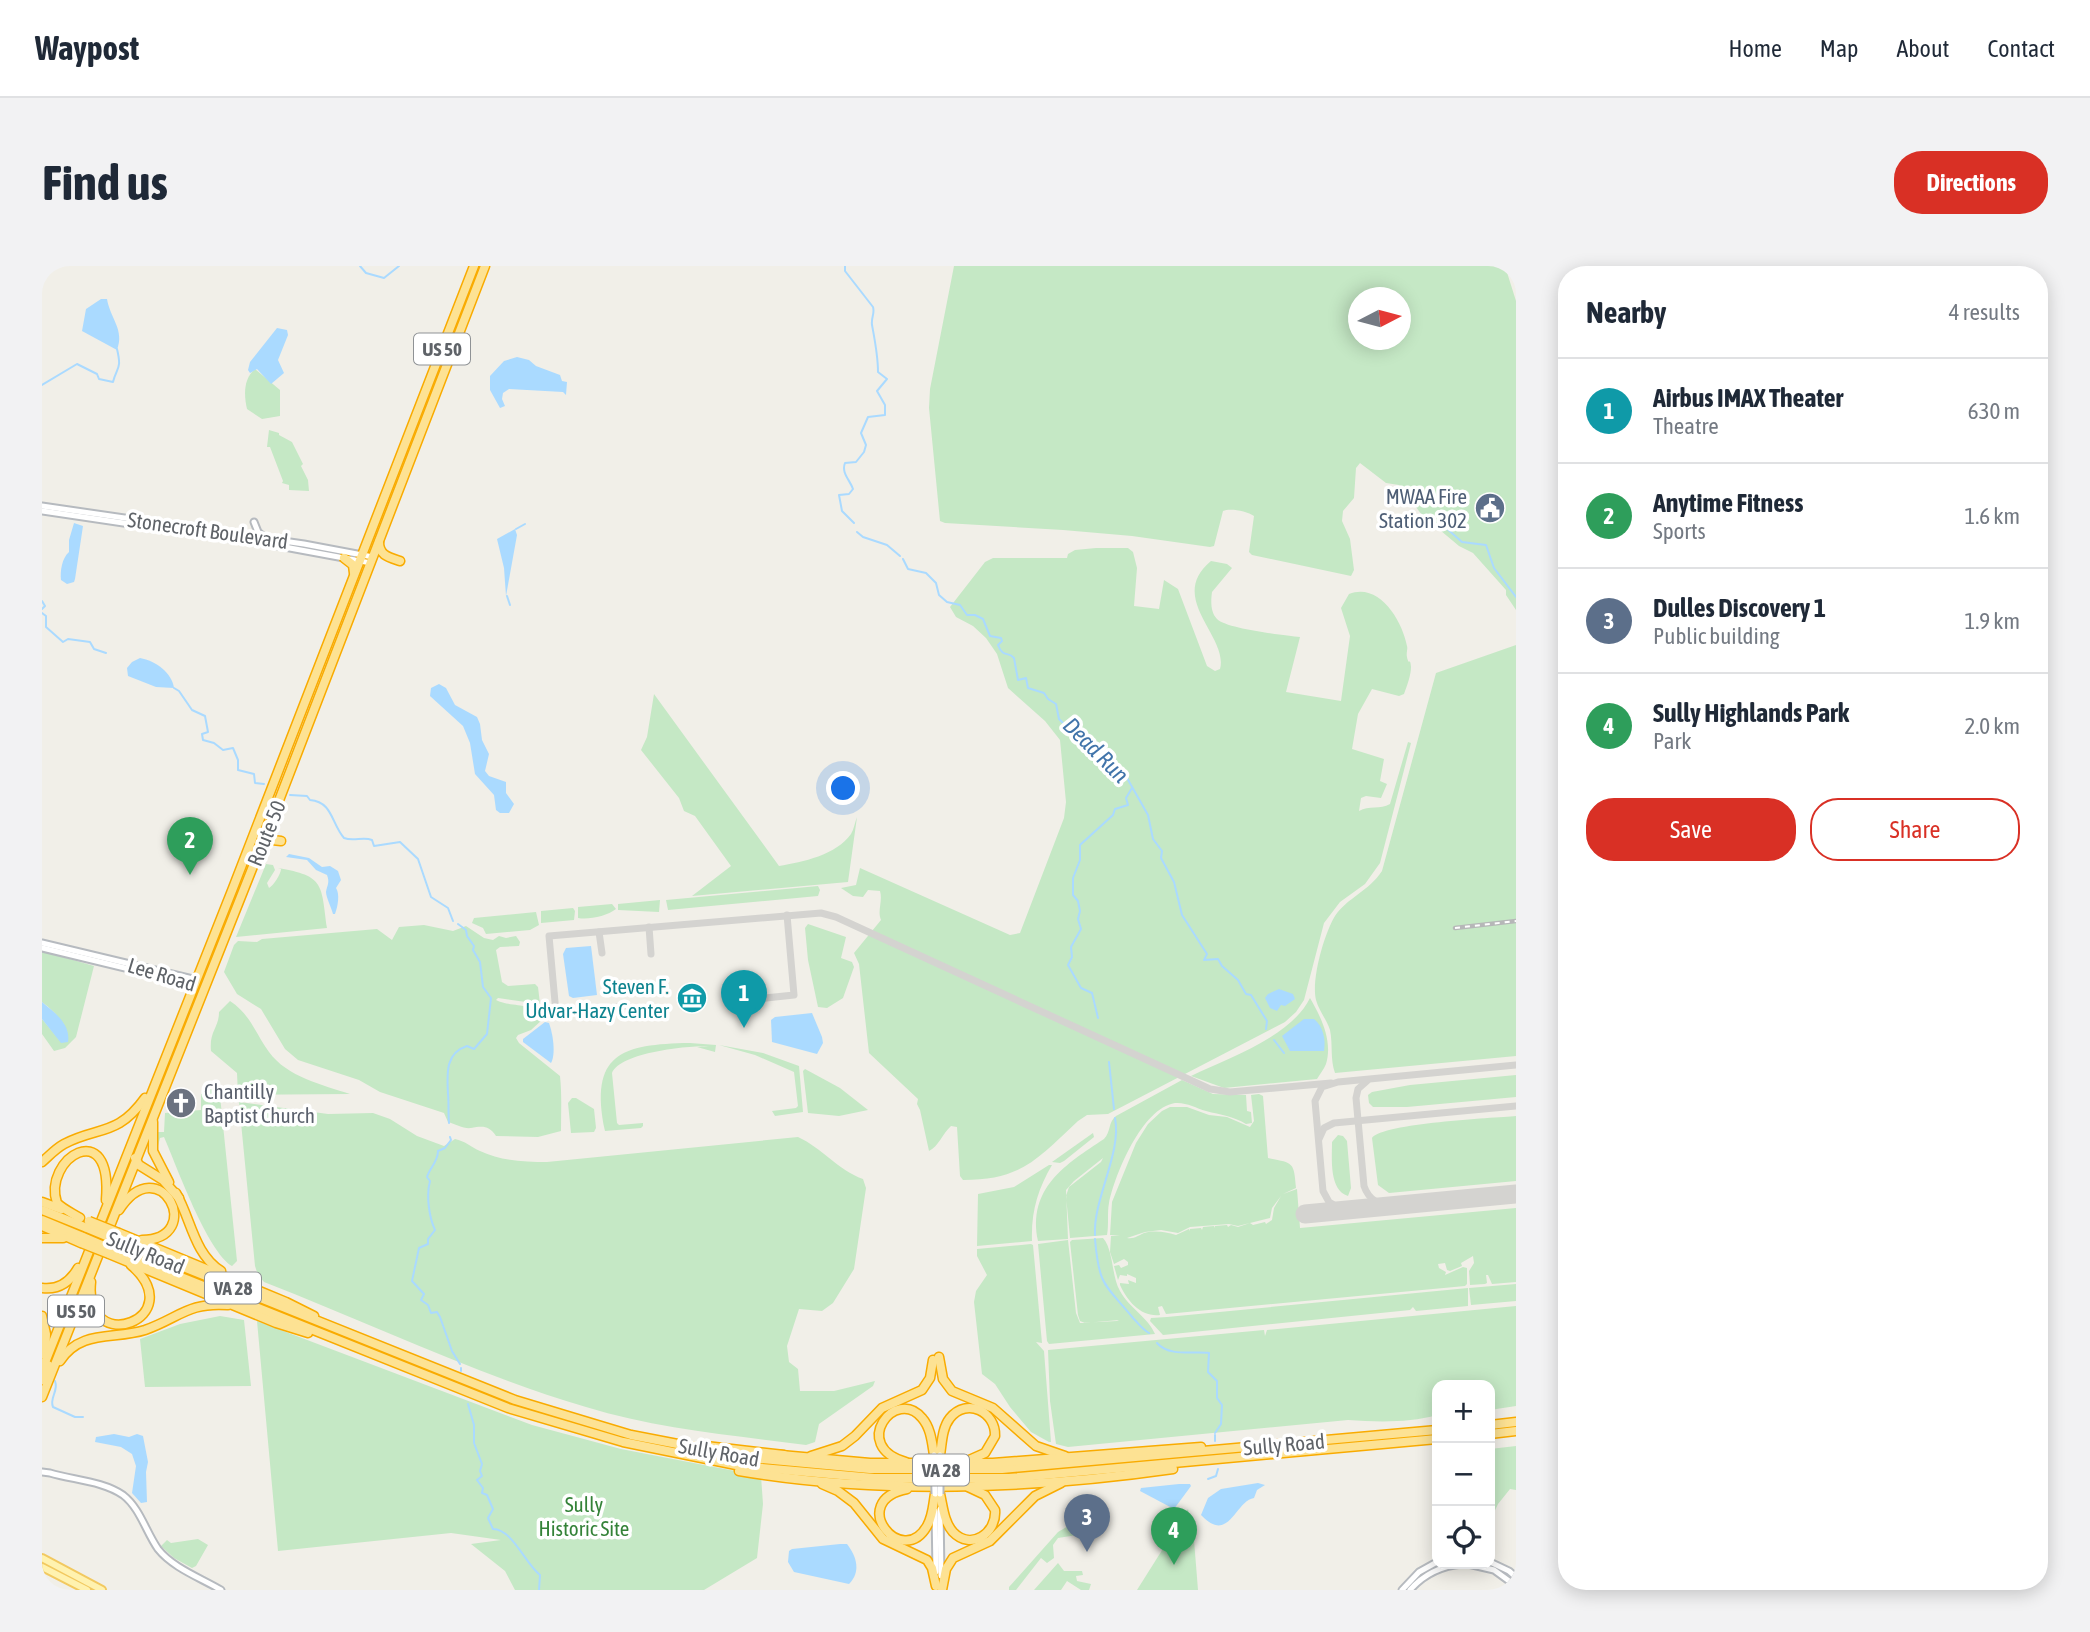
<!DOCTYPE html>
<html lang="en">
<head>
<meta charset="utf-8">
<style>
  body { margin:0; font-family:"Asap Condensed",sans-serif; background:#f2f2f3; color:#1f2937 }
  .controls { position:absolute; right:21px; bottom:21px; display:grid; overflow:hidden; border-radius:14px; box-shadow:0 4px 18px #0003 }
  .controls button { width:63px; height:63px; display:grid; place-items:center; padding:0; border:0; border-bottom:2px solid #e0e1e3; background:#fff; color:#1f2937; font:35px sans-serif }
  .compass { position:absolute; left:1306px; top:21px; width:63px; height:63px; border-radius:50%; background:#fff; box-shadow:0 4px 18px #0003; rotate:84deg }
  .you { position:absolute; left:802px; top:523px; width:24px; height:24px; margin:-18px; border:5px solid #fff; border-radius:50%; background:#1a73e8; box-shadow:0 0 0 10px #1a73e833 }
  .badge { display:grid; place-items:center; width:46px; height:46px; border-radius:50%; background:#d93025; color:#fff; font-size:23px; font-weight:700 }
  .pin { position:absolute; translate:-50% -58px; filter:drop-shadow(0 2px 4px #0008) }
  .pin::after { content:''; position:absolute; top:37px; width:24px; height:21px; background:inherit; clip-path:polygon(0 0,100% 0,50% 100%) }
  .list { margin:0; padding:0; list-style:none }
  h2 { display:flex; justify-content:space-between; align-items:center; height:91px; margin:0; padding:0 28px; font-size:30px }
  h2 small { font-size:23px; font-weight:400; color:#747a83 }
  .list li { display:grid; grid-template-columns:46px 1fr auto; gap:21px; align-items:center; box-sizing:border-box; height:105px; padding:0 28px; border-top:2px solid #e0e1e3 }
  .list b { display:block; font-size:26px; white-space:nowrap }
  .list p { margin:0; font-size:23px; white-space:nowrap; color:#747a83 }
  .list em { font-size:23px; font-style:normal; color:#747a83 }
  .actions { display:flex; gap:14px; padding:21px 28px }
  .actions a { flex:1; padding:16px 0; border:2px solid #d93025; border-radius:28px; text-align:center; font-size:24px; color:#d93025 }
  .actions .main { background:#d93025; color:#fff }
  .icon { flex:none; width:38px; height:38px; fill:none; stroke:currentColor; stroke-width:2; stroke-linecap:round; stroke-linejoin:round }
  .map { position:relative; flex:none; width:1474px; height:1324px; overflow:hidden; border-radius:28px }
  header { display:flex; align-items:center; gap:42px; box-sizing:border-box; height:98px; padding:0 35px; background:#fff; border-bottom:2px solid #e0e1e3 }
  header strong { font-size:33px }
  nav { display:flex; gap:38px; margin-inline-start:auto; font-size:24px }
  .intro { display:flex; align-items:center; justify-content:space-between; box-sizing:border-box; height:168px; padding:0 42px }
  h1 { margin:0; font-size:49px }
  .button { padding:18px 32px; border-radius:28px; background:#d93025; color:#fff; font-size:24px; font-weight:700 }
  main { display:flex; gap:42px; padding:0 42px }
  aside { flex:1; background:#fff; border-radius:28px; box-shadow:0 4px 18px #0003 }
  .map>svg:first-child { display:block }
  .green { fill:#c5e8c5; fill-rule:evenodd }
  .water { fill:#aadaff }
  .lines { fill:none; stroke-linecap:round; stroke-linejoin:round }
  .stream { stroke:#aadaff; stroke-width:2 }
  .taxiway { stroke:#d4d3d0; stroke-width:7 }
  .runway { stroke:#d4d3d0; stroke-width:19 }
  .secondary-casing { stroke:#b6babf; stroke-width:9 }
  .primary-casing { stroke:#f2c960; stroke-width:10 }
  .highway-casing { stroke:#f9ab00; stroke-width:11 }
  .secondary { stroke:#fff; stroke-width:5 }
  .primary { stroke:#fff2af; stroke-width:6 }
  .highway { stroke:#fde293; stroke-width:8 }
  .rail-casing { stroke:#b6b7b8; stroke-width:4.5 }
  .rail { stroke:#fff; stroke-width:2; stroke-dasharray:5; stroke-linecap:butt }
  .secondary-bridge-casing { stroke:#b6babf; stroke-width:9; stroke-linecap:butt }
  .highway-bridge-casing { stroke:#f9ab00; stroke-width:11; stroke-linecap:butt }
  .secondary-bridge { stroke:#fff; stroke-width:5 }
  .highway-bridge { stroke:#fde293; stroke-width:8 }
  .labels { text-anchor:middle; dominant-baseline:central; stroke-width:7; stroke-linejoin:round; paint-order:stroke }
  .shield { fill:#fff; stroke:#8f9295; stroke-width:2 }
  .shield-label { font-size:19px; font-weight:bold; fill:#5f6368 }
  .service-label { font-size:21px; fill:#4e5e75; stroke:#fff; text-anchor:end }
  .street-label { font-size:21px; fill:#5f6368; stroke:#fff }
  .culture-label { font-size:21px; fill:#0d838f; stroke:#fff; text-anchor:end }
  .worship-label { font-size:21px; fill:#5b616d; stroke:#fff; text-anchor:start }
  .park-label { font-size:21px; fill:#348238; stroke:#fff }
  .water-label { font-size:23px; font-style:italic; fill:#4174aa; stroke:#fff }
</style>
</head>
<body>
<header>
<strong>Waypost</strong>
<nav><a>Home</a><a>Map</a><a>About</a><a>Contact</a></nav>
</header>
<div class="intro"><h1>Find us</h1><a class="button">Directions</a></div>
<main>
<div class="map">
<svg width="1474" height="1324" viewBox="0 0 1474 1324">
  <rect width="100%" height="100%" fill="#f1efe8"/>
  <g class="green">
    <path d="M 912,0 L 1463,0 L 1474,35 L 1474,344 L 1464,329 L 1464,324 L 1431,287 L 1417,280 L 1380,249 L 1357,219 L 1344,217 L 1318,197 L 1314,202 L 1312,232 L 1301,245 L 1300,255 L 1308,273 L 1312,304 L 1309,310 L 1210,289 L 1207,286 L 1212,250 C 1205,245 1188,242 1181,245 L 1172,280 L 1168,281 L 1090,270 L 1021,264 L 903,257 L 898,255 L 887,142 L 888,123 ZM 1316,32 L 1358,32 L 1358,74 L 1316,74 Z"/>
    <path d="M 213,103 L 238,124 L 238,150 L 220,153 L 205,143 C 202,130 201,113 213,103 Z"/>
    <polygon points="227,164 237,167 237,169 250,176 261,198 259,200 266,214 267,225 247,224 247,219 240,217 241,215 228,181 225,181"/>
    <path d="M 1054,282 L 1086,282 L 1091,286 L 1095,302 L 1092,340 L 1117,343 L 1122,314 L 1136,323 L 1165,400 L 1173,405 L 1178,403 C 1187,370 1124,332 1169,295 L 1185,298 L 1190,302 L 1170,326 C 1169,334 1168,346 1175,353 C 1185,363 1241,369 1258,371 L 1244,426 L 1299,435 L 1308,370 L 1299,342 L 1307,328 C 1337,316 1360,354 1365,380 C 1366,383 1364,387 1365,391 C 1367,401 1368,390 1369,401 C 1369,409 1365,420 1362,428 L 1357,430 L 1330,423 L 1316,448 L 1310,483 L 1342,493 L 1338,515 L 1345,518 L 1339,532 L 1324,530 L 1319,532 L 1317,545 C 1327,539 1338,544 1348,538 L 1366,476 L 1369,477 L 1338,597 L 1323,618 L 1298,636 L 1282,657 L 1262,734 L 1254,746 L 1243,756 L 1066,848 L 1045,849 L 1036,855 C 995,893 980,914 921,914 L 918,910 L 915,861 L 909,860 C 901,867 896,881 887,885 L 878,844 L 875,838 L 876,833 L 827,787 L 817,698 L 812,687 L 839,654 C 835,645 841,635 838,625 L 826,624 L 821,631 L 811,630 L 799,622 L 814,619 L 818,602 L 968,669 L 978,667 L 1022,552 L 1024,536 L 1018,474 L 1003,455 L 966,422 L 955,388 L 944,372 L 931,360 L 914,351 L 908,341 L 943,296 L 951,292 L 1025,292 L 1026,288 L 1033,284 Z"/>
    <path d="M 1474,379 L 1474,790 L 1293,807 C 1288,793 1291,779 1288,764 C 1285,754 1277,745 1274,734 C 1269,714 1282,668 1293,650 C 1305,632 1327,625 1340,605 L 1394,407 Z"/>
    <path d="M 612,428 L 737,600 C 761,596 794,589 809,568 C 812,563 813,556 815,551 L 806,616 L 650,630 L 689,600 L 653,550 L 642,545 L 637,532 L 599,484 L 605,471 Z"/>
    <path d="M 224,598 L 231,599 L 233,604 L 225,617 L 227,622 C 231,620 239,608 239,603 L 236,602 C 283,610 279,618 285,662 L 194,671 Z"/>
    <polygon points="776,620 778,624 776,630 626,644 624,634"/>
    <polygon points="618,634 617,646 576,644 576,638"/>
    <path d="M 570,638 L 574,643 C 565,650 547,654 536,652 L 536,641 Z"/>
    <polygon points="531,642 533,645 532,654 499,657 499,645"/>
    <polygon points="494,646 497,659 488,664 444,668 441,662 430,657 432,652"/>
    <polygon points="766,658 804,671 799,692 810,696 812,701 801,732 785,742 776,741 766,694 763,662"/>
    <path d="M 382,659 L 411,665 L 424,660 L 442,672 L 451,674 L 457,670 L 464,672 L 474,670 L 478,676 L 477,680 L 458,681 L 454,684 L 460,716 L 466,720 L 493,718 L 496,721 L 498,738 L 456,732 L 454,734 C 469,742 494,735 500,754 L 489,764 L 476,769 L 474,772 L 477,777 L 518,810 C 520,829 519,846 519,865 L 496,871 L 454,870 C 447,859 440,860 429,862 C 422,863 413,858 406,856 L 402,847 L 338,826 L 317,814 L 256,794 L 243,783 L 219,743 L 195,728 L 182,706 L 192,679 L 196,675 L 215,676 L 220,673 L 335,663 L 350,674 L 357,661 Z"/>
    <path d="M 0,685 L 52,700 L 34,771 L 23,782 L 12,785 L 0,768 L 0,753 L 19,776 C 19,752 19,751 0,736 Z"/>
    <path d="M 1268,732 C 1279,751 1291,775 1284,798 C 1282,803 1278,808 1275,813 L 1182,822 L 1149,810 C 1186,792 1249,771 1268,732 Z"/>
    <path d="M 188,735 C 208,748 214,768 227,786 C 245,811 281,819 308,828 L 196,829 L 195,807 L 169,785 C 167,765 177,762 177,746 Z"/>
    <path d="M 648,777 L 674,779 L 673,786 L 655,781 L 667,780 C 645,780 579,786 570,807 L 575,857 L 577,859 L 601,857 L 601,860 L 599,862 L 563,865 C 547,788 579,778 648,777 Z"/>
    <polygon points="677,779 721,787 757,800 761,846 733,850 730,845 754,842 756,840 752,806 713,789"/>
    <polygon points="763,803 798,822 826,844 797,850 766,847 761,805"/>
    <polygon points="1474,809 1474,831 1365,841 1331,841 1327,837 1326,829 1330,826 1368,819"/>
    <path d="M 173,814 L 177,818 L 178,830 L 195,995 L 190,1000 C 165,985 135,901 122,871 L 118,872 L 116,880 L 113,866 L 122,866 L 123,847 L 159,844 L 159,828 L 167,827 L 166,819 Z"/>
    <path d="M 1140,814 L 1171,828 L 1204,829 L 1205,845 L 1209,846 L 1210,857 L 1204,858 C 1191,850 1179,849 1164,845 C 1154,842 1144,836 1133,837 C 1100,842 1073,908 1067,937 C 1065,947 1067,958 1065,969 L 1028,972 L 1024,930 L 1027,921 L 1059,896 L 1061,892 L 1032,915 L 1024,924 L 1026,973 L 996,975 C 985,922 1024,898 1062,873 C 1069,866 1066,856 1074,850 Z"/>
    <path d="M 1217,828 L 1221,830 L 1226,892 C 1251,897 1252,895 1254,922 L 1241,928 L 1255,923 L 1258,962 L 1474,942 L 1474,1016 L 1450,1018 L 1446,1009 L 1444,1009 L 1445,1017 L 1443,1018 L 1428,1019 L 1427,1005 L 1432,997 L 1431,990 L 1419,997 L 1420,1000 L 1408,1005 L 1405,1004 L 1403,997 L 1396,998 L 1397,1002 L 1404,1006 L 1403,1009 L 1421,1001 L 1425,1002 L 1425,1018 L 1423,1020 L 1124,1048 L 1120,1040 L 1116,1041 L 1118,1049 C 1099,1051 1086,1036 1078,1019 L 1078,1017 L 1087,1018 L 1086,1014 L 1094,1017 L 1094,1012 L 1085,1008 L 1085,1010 L 1078,1009 L 1076,1014 L 1072,1000 L 1077,999 L 1079,1002 L 1086,999 L 1086,996 L 1082,993 L 1072,998 L 1068,986 L 1069,970 L 1078,969 L 1068,969 L 1070,936 L 1094,877 L 1106,858 L 1120,845 L 1128,841 L 1145,841 L 1167,849 L 1185,851 L 1208,861 L 1212,855 L 1209,829 ZM 1239,930 L 1232,942 L 1230,954 L 1224,958 L 1223,956 L 1211,959 L 1208,957 L 1196,961 L 1189,959 L 1186,961 L 1185,959 L 1173,960 L 1173,962 L 1172,960 L 1161,961 L 1160,964 L 1159,962 L 1148,963 L 1148,965 L 1147,963 L 1134,969 C 1123,966 1114,964 1102,967 C 1095,970 1093,973 1085,972 L 1103,966 L 1119,964 L 1136,967 L 1148,961 L 1187,958 L 1196,960 L 1228,952 L 1230,942 Z"/>
    <polygon points="530,832 534,832 552,843 554,862 552,866 529,867 526,837"/>
    <path d="M 197,836 L 286,848 L 331,847 L 348,853 L 375,870 L 402,880 L 413,873 C 423,875 429,881 438,885 C 459,895 482,896 505,896 L 756,871 C 780,882 796,904 821,913 L 824,922 L 812,1003 L 791,1037 L 780,1045 L 757,1043 L 745,1080 L 747,1096 L 756,1103 L 758,1125 L 792,1125 L 833,1115 L 831,1120 L 777,1158 L 773,1176 L 764,1179 C 690,1169 615,1163 544,1141 C 433,1108 330,1058 222,1016 L 216,1009 L 213,1000 Z"/>
    <path d="M 1474,850 L 1474,915 L 1347,927 L 1336,919 L 1330,872 C 1341,857 1450,852 1474,850 Z"/>
    <polygon points="1051,867 1052,871 1022,895 1018,897 1010,896"/>
    <path d="M 1296,869 L 1301,870 L 1305,875 L 1309,922 L 1306,930 C 1287,924 1290,893 1290,876 Z"/>
    <path d="M 1007,899 L 1010,899 C 996,923 989,945 990,975 L 935,980 L 936,928 L 972,921 Z"/>
    <path d="M 1061,972 C 1072,985 1069,1009 1078,1025 C 1087,1042 1106,1051 1113,1068 L 1007,1078 L 1005,1075 L 996,978 L 1026,974 L 1034,1047 L 1038,1057 L 1075,1055 L 1077,1054 L 1043,1057 L 1038,1055 L 1036,1049 L 1028,976 L 1030,974 Z"/>
    <polygon points="989,978 991,979 1000,1077 994,1076 1002,1085 1009,1176 1007,1176 989,1166 968,1141 953,1118 940,1108 932,1036 934,1025 945,1009 935,990 935,983"/>
    <polygon points="1474,1018 1474,1035 1429,1039 1427,1022"/>
    <polygon points="1426,1022 1426,1040 1374,1045 1371,1041 1368,1044 1121,1069 1108,1055 1109,1052 1125,1051"/>
    <path d="M 1474,1040 L 1474,1140 L 1448,1144 L 1448,1119 L 1395,1119 L 1395,1149 C 1367,1157 1335,1156 1306,1154 L 1026,1181 L 1014,1178 L 1008,1135 L 1006,1084 L 1222,1064 L 1223,1070 L 1225,1064 Z"/>
    <polygon points="178,1050 202,1054 209,1120 103,1121 98,1073 138,1058"/>
    <polygon points="215,1055 490,1159 579,1183 719,1210 721,1238 715,1292 662,1324 473,1324 463,1305 429,1278 459,1274 409,1267 236,1285"/>
    <polygon points="1474,1180 1474,1224 1468,1223 1456,1238 1448,1255 1448,1183"/>
    <polygon points="1146,1243 1152,1274 1156,1324 1095,1324"/>
    <polygon points="1028,1259 1037,1264 1035,1269 1016,1272 1011,1279 1012,1292 1005,1297 999,1292 974,1324 967,1324 967,1321 1016,1266"/>
    <polygon points="156,1273 166,1279 154,1300 150,1302 132,1292 119,1280 125,1274 129,1277"/>
    <polygon points="1016,1297 1022,1305 1040,1305 1041,1309 1034,1310 1035,1315 1049,1318 1047,1324 1039,1324 1025,1315 1019,1324 992,1324"/>
  </g>
  <g class="water">
    <path d="M 59,33 L 65,33 C 68,52 83,64 75,84 L 40,65 L 44,43 Z"/>
    <polygon points="235,62 245,64 246,69 236,94 242,107 229,118 215,103 208,107 206,104 208,96"/>
    <polygon points="475,91 487,94 494,100 518,109 520,115 525,116 524,129 521,126 467,123 461,127 460,133 463,140 458,142 448,124 448,110 462,95"/>
    <path d="M 32,257 L 41,260 L 33,313 L 32,316 L 25,318 L 19,314 C 18,305 20,292 27,286 L 27,274 Z"/>
    <polygon points="473,263 475,269 464,330 462,302 455,273"/>
    <path d="M 98,392 C 114,395 130,407 132,422 L 114,421 L 86,410 L 85,402 L 90,396 Z"/>
    <polygon points="397,418 404,422 413,439 435,451 438,458 440,474 447,488 443,505 447,510 464,516 464,527 472,538 467,547 458,547 454,544 452,529 433,508 428,477 421,460 388,430 389,422"/>
    <path d="M 247,588 L 267,592 L 280,601 L 288,600 L 296,605 L 299,614 L 294,622 C 298,628 296,640 293,648 L 291,648 C 289,641 284,631 284,626 C 285,619 288,617 285,609 L 274,604 L 265,594 L 244,591 Z"/>
    <polygon points="549,680 555,729 531,732 527,730 521,688 524,682"/>
    <polygon points="1237,723 1251,728 1253,733 1243,740 1239,739 1235,745 1228,742 1223,732 1226,728"/>
    <path d="M 0,736 C 12,746 29,758 26,776 L 19,777 L 0,753 Z"/>
    <polygon points="770,747 780,771 781,777 775,788 730,776 729,754 733,751"/>
    <path d="M 1262,753 L 1272,753 C 1281,760 1284,773 1282,785 L 1248,785 L 1240,770 Z"/>
    <path d="M 503,756 L 507,757 C 511,768 514,788 509,797 L 481,776 L 481,773 Z"/>
    <polygon points="72,1168 87,1171 95,1168 101,1170 106,1196 104,1206 105,1236 99,1237 90,1227 94,1200 90,1188 79,1181 53,1176 54,1171"/>
    <path d="M 1216,1217 L 1223,1219 L 1215,1224 L 1212,1232 C 1193,1235 1187,1279 1159,1249 L 1166,1232 L 1179,1223 Z"/>
    <polygon points="1137,1218 1148,1218 1149,1220 1132,1243 1098,1225 1099,1222"/>
    <path d="M 798,1278 L 805,1278 C 815,1291 819,1306 807,1318 L 752,1306 L 746,1296 L 747,1285 L 750,1283 Z"/>
  </g>
  <g class="lines">
    <g class="stream">
      <polyline points="318,0 324,7 342,12 357,0"/>
      <path d="M 803,0 L 803,5 L 831,41 C 833,48 829,51 830,59 C 833,75 836,90 836,106 L 845,113 L 835,125 L 843,139 L 843,149 L 826,151 L 819,167 L 824,179 L 822,186 L 814,196 L 803,197 C 799,207 808,214 811,223 L 807,228 L 797,229 L 800,245 L 812,257"/>
      <path d="M 0,119 L 35,98 L 55,108 L 57,113 L 71,116 C 75,100 80,104 75,83"/>
      <polyline points="1403,261 1420,276 1444,279 1452,302 1474,331"/>
      <polyline points="474,263 483,258"/>
      <polyline points="815,266 821,271 845,279 858,290"/>
      <path d="M 861,293 L 866,303 L 884,307 L 894,317 L 897,329 L 905,336 L 918,339 L 925,349 L 933,349 L 941,353 L 948,370 L 959,372 L 960,375 L 956,379 C 961,392 966,385 972,392 L 976,414 L 984,412 L 986,422 L 1002,427 L 1006,433 L 1014,438 L 1017,453 L 1021,457 L 1057,481 L 1085,512 L 1106,549 L 1111,573 L 1120,585 L 1119,592 L 1132,616 L 1140,649 L 1165,688 L 1162,694 L 1176,693 L 1180,700 L 1196,714 L 1204,728 L 1209,729 L 1225,755 L 1224,763"/>
      <polyline points="465,330 468,339"/>
      <polyline points="0,335 3,340 0,343"/>
      <polyline points="0,347 4,350 4,361 21,376 26,373 48,376 52,383 64,387"/>
      <polyline points="132,422 137,425 150,444 163,450 166,466 160,468 161,474 172,477 181,484 191,482 196,494 196,504 212,508 213,517 222,518"/>
      <path d="M 248,529 L 265,530 L 268,534 C 291,536 289,557 302,572 C 312,576 321,570 330,574 L 332,580 L 358,576 L 376,593 L 389,631 L 406,642 L 411,655"/>
      <polyline points="1056,752 1050,727 1039,722 1026,699 1030,691 1029,681 1039,663 1036,653 1038,645 1036,635 1031,629 1031,612 1038,594 1038,579 1071,549 1073,543 1086,539 1084,532 1090,522"/>
      <polyline points="1232,774 1242,787"/>
      <polyline points="1067,796 1072,843"/>
      <path d="M 407,857 C 406,847 407,838 406,828 C 405,808 403,787 425,780 L 432,783 L 445,768 L 449,732 L 441,721 L 438,696 L 431,684 L 432,680 L 425,670 L 424,664 L 416,658"/>
      <path d="M 408,871 L 409,874 L 403,882 L 396,885 C 396,896 388,901 385,911 L 388,915 C 384,929 387,951 393,964 L 386,973 L 386,978 L 377,982 L 370,1015 L 382,1028 L 379,1034 L 386,1039 L 389,1047 L 395,1046 L 398,1051 L 410,1085 L 418,1098"/>
      <path d="M 1053,969 C 1051,933 1080,887 1073,852"/>
      <path d="M 1053,973 C 1057,1021 1063,1018 1091,1052 C 1097,1058 1100,1063 1107,1067"/>
      <path d="M 1115,1077 C 1127,1091 1152,1085 1167,1087 L 1166,1106 L 1175,1115 L 1175,1132 L 1180,1139 L 1179,1158 L 1173,1167"/>
      <polyline points="419,1102 419,1105"/>
      <path d="M 13,1115 C 17,1125 7,1132 11,1141 L 33,1151 L 41,1151"/>
      <path d="M 426,1138 L 432,1159 L 432,1177 L 440,1198 L 438,1205 L 440,1210 L 435,1214 L 441,1222 L 440,1227 L 445,1229 L 451,1243 L 446,1252 L 451,1263 C 470,1263 483,1297 498,1309 L 497,1324"/>
      <polyline points="1173,1169 1173,1175"/>
      <polyline points="1166,1213 1174,1210 1176,1203"/>
    </g>
    <g class="taxiway">
      <polyline points="607,661 609,688"/>
      <polyline points="557,666 560,687"/>
      <polyline points="714,733 752,729 745,649"/>
      <polyline points="586,740 514,747 507,670 779,647 794,651 1168,823 1188,826 1289,817"/>
      <path d="M 1325,815 L 1316,823 L 1314,832 L 1322,920 C 1327,935 1338,939 1352,940"/>
      <polyline points="1277,873 1282,862 1292,857 1474,840"/>
      <polyline points="1302,945 1287,936 1281,925 1273,835 1280,821 1296,816 1474,799"/>
    </g>
    <polyline class="runway" points="1263,948 1474,928"/>
    <g class="secondary-casing">
      <g id="secondary">
        <polyline points="0,240 262,278 331,291"/>
        <polyline points="0,245 237,280 329,297"/>
        <polyline points="212,256 216,266 223,272"/>
        <polyline points="0,677 155,714"/>
        <polyline points="0,682 153,719"/>
        <path d="M 0,1206 L 8,1207 C 31,1214 61,1215 81,1229 C 98,1242 104,1266 116,1283 C 131,1302 159,1312 179,1324"/>
        <polyline points="898,1243 899,1310"/>
        <polyline points="893,1245 894,1306"/>
        <polyline points="1448,1296 1467,1305 1474,1311"/>
        <polyline points="1426,1298 1452,1304 1474,1320"/>
        <polyline points="1360,1324 1377,1306 1395,1296"/>
        <path d="M 1368,1324 C 1382,1308 1399,1300 1420,1298"/>
      </g>
    </g>
    <g class="primary-casing">
      <g id="primary">
        <polyline points="0,1292 60,1324"/>
        <polyline points="0,1301 45,1324"/>
      </g>
    </g>
    <g class="highway-casing">
      <g id="highway">
        <path d="M 337,276 C 337,289 346,291 358,295"/>
        <polyline points="302,292 311,299 312,307"/>
        <polyline points="220,582 230,574 239,575"/>
        <polyline points="111,856 111,885 127,916"/>
        <polyline points="93,892 97,899 121,914 137,932"/>
        <path d="M 0,896 C 7,890 13,883 22,878 C 56,860 75,871 103,832"/>
        <path d="M 134,927 C 149,953 152,988 179,1005"/>
        <polyline points="0,936 19,943"/>
        <polyline points="0,944 45,962"/>
        <path d="M 77,944 C 118,881 165,973 100,974"/>
        <path d="M 38,952 C 30,947 21,943 15,937 C 0,893 71,848 64,934"/>
        <polyline points="0,954 41,971"/>
        <polyline points="0,960 39,977"/>
        <polyline points="77,967 244,1036 272,1050"/>
        <polyline points="0,972 21,972"/>
        <polyline points="74,974 473,1134 589,1169 708,1192 828,1203 960,1203 1395,1164"/>
        <polyline points="69,983 466,1142 581,1176 699,1200 832,1212 967,1212 1395,1173"/>
        <polyline points="67,988 234,1057 266,1067"/>
        <path d="M 49,1016 C 41,1093 150,1052 89,999"/>
        <path d="M 0,1022 C 16,1024 28,1016 36,1002"/>
        <polyline points="0,1050 4,1068 3,1089"/>
        <polyline points="897,1091 901,1113 910,1125 951,1142 994,1180 1023,1190"/>
        <path d="M 18,1095 C 39,1063 72,1074 103,1064 C 137,1052 146,1036 186,1039"/>
        <polyline points="0,1104 191,622 432,0"/>
        <polyline points="0,1114 6,1099"/>
        <polyline points="0,1131 231,550 443,0"/>
        <polyline points="1448,1159 1474,1156"/>
        <polyline points="1448,1168 1474,1165"/>
        <polyline points="664,1180 742,1189"/>
        <polyline points="739,1189 828,1197 951,1197 1159,1181"/>
        <path d="M 898,1189 C 900,1177 900,1162 908,1152 C 925,1131 954,1146 953,1170 L 943,1187 L 925,1195"/>
        <polyline points="769,1190 800,1180 813,1170 840,1142 880,1124 888,1112 891,1094"/>
        <path d="M 864,1196 C 807,1180 854,1120 880,1152 C 889,1162 890,1177 892,1189"/>
        <path d="M 697,1205 C 837,1229 991,1223 1131,1203"/>
        <polyline points="780,1218 796,1225 812,1237 841,1273 885,1294 890,1302 894,1320"/>
        <path d="M 865,1223 C 804,1235 860,1304 885,1260 C 891,1250 891,1239 893,1228"/>
        <path d="M 898,1228 C 901,1241 902,1256 911,1266 C 929,1285 955,1267 953,1244 L 943,1229 L 926,1221"/>
        <polyline points="900,1324 904,1303 911,1292 948,1275 993,1230 1019,1217"/>
      </g>
    </g>
    <use href="#secondary" class="secondary"/>
    <use href="#primary" class="primary"/>
    <use href="#highway" class="highway"/>
    <g class="rail-casing">
      <polyline id="rail" points="1413,662 1474,655"/>
    </g>
    <use href="#rail" class="rail"/>
    <g class="secondary-bridge-casing">
      <g id="secondary-bridge">
        <polyline points="892,1189 893,1228"/>
        <polyline points="898,1189 898,1228"/>
      </g>
    </g>
    <g class="highway-bridge-casing">
      <g id="highway-bridge">
        <polyline points="47,955 77,967"/>
        <polyline points="45,962 74,974"/>
        <polyline points="41,971 69,983"/>
        <polyline points="39,977 67,988"/>
      </g>
    </g>
    <use href="#secondary-bridge" class="secondary-bridge"/>
    <use href="#highway-bridge" class="highway-bridge"/>
  </g>
  <defs>
    <g id="civic-disc" transform="scale(1.575)"><circle r="9.5" fill="#5c6f8a" stroke="#fff"/><path d="M-.6-6.5H3V-4.5H.6V-3L4-1V1h2V6H-6V1h2V-1L-.6-3ZM-1.2 2.5V6h2.4V2.5Z" fill="#fff"/></g>
    <g id="museum-disc" transform="scale(1.575)"><circle r="9.5" fill="#0f9aa8" stroke="#fff"/><path d="M0-6L6-3V-2H-6V-3ZM-5-1h2V3h-2ZM-1-1h2V3h-2ZM3-1h2V3H3ZM-6 4H6V6H-6Z" fill="#fff"/></g>
    <g id="church-disc" transform="scale(1.575)"><circle r="9.5" fill="#6b7280" stroke="#fff"/><path d="M-1.2-6h2.4v3.5h3.3v2.4h-3.3V6h-2.4V-.1h-3.3v-2.4h3.3Z" fill="#fff"/></g>
  </defs>
  <g fill-rule="evenodd">
    <use href="#civic-disc" x="1448" y="242"/>
    <use href="#museum-disc" x="650" y="732"/>
    <use href="#church-disc" x="139" y="837"/>
  </g>
  <g class="labels">
    <g class="shield">
      <rect x="372" y="67.5" width="56" height="31" rx="5"/>
      <rect x="163" y="1006.5" width="56" height="31" rx="5"/>
      <rect x="6" y="1029.5" width="56" height="31" rx="5"/>
      <rect x="871" y="1188.5" width="56" height="31" rx="5"/>
    </g>
    <g class="shield-label">
      <text x="400" y="83">US 50</text>
      <text x="191" y="1022">VA 28</text>
      <text x="34" y="1045">US 50</text>
      <text x="899" y="1204">VA 28</text>
    </g>
    <g class="service-label">
      <text x="1425" y="230">MWAA Fire<tspan x="1425" dy="24">Station 302</tspan></text>
    </g>
    <g class="street-label">
      <text transform="translate(166 264) rotate(8)">Stonecroft Boulevard</text>
      <text transform="translate(224 567) rotate(-68)">Route 50</text>
      <text transform="translate(120 708) rotate(17)">Lee Road</text>
      <text transform="translate(104 986) rotate(22)">Sully Road</text>
      <text transform="translate(1242 1178) rotate(-5)">Sully Road</text>
      <text transform="translate(677 1186) rotate(10)">Sully Road</text>
    </g>
    <g class="culture-label">
      <text x="627" y="720">Steven F.<tspan x="627" dy="24">Udvar-Hazy Center</tspan></text>
    </g>
    <g class="worship-label">
      <text x="162" y="825">Chantilly<tspan x="162" dy="24">Baptist Church</tspan></text>
    </g>
    <g class="park-label">
      <text x="542" y="1238">Sully<tspan x="542" dy="24">Historic Site</tspan></text>
    </g>
    <g class="water-label">
      <text transform="translate(1054 484) rotate(45)">Dead Run</text>
    </g>
  </g>
</svg>
<div class="controls">
<button>+</button>
<button>−</button>
<button><svg class="icon" aria-label="locate" viewBox="0 0 24 24"><circle cx="12" cy="12" r="6"/><path d="M12 2v4M12 18v4M2 12h4M18 12h4"/></svg></button>
</div>
<svg class="compass" viewBox="-18 -18 36 36"><path d="M0-13l5 13h-10z" fill="#e53935"/><path d="M0 13l5-13h-10z" fill="#747a83"/></svg>
<div class="you"></div>
<div class="pin badge" style="left:702px;top:762px;background:#0f9aa8">1</div>
<div class="pin badge" style="left:148px;top:609px;background:#2e9e5b">2</div>
<div class="pin badge" style="left:1045px;top:1286px;background:#5c6f8a">3</div>
<div class="pin badge" style="left:1132px;top:1299px;background:#2e9e5b">4</div>
</div>
<aside>
<h2>Nearby<small>4 results</small></h2>
<ul class="list">
<li><span class="badge" style="background:#0f9aa8">1</span><div><b>Airbus IMAX Theater</b><p>Theatre</p></div><em>630 m</em></li>
<li><span class="badge" style="background:#2e9e5b">2</span><div><b>Anytime Fitness</b><p>Sports</p></div><em>1.6 km</em></li>
<li><span class="badge" style="background:#5c6f8a">3</span><div><b>Dulles Discovery 1</b><p>Public building</p></div><em>1.9 km</em></li>
<li><span class="badge" style="background:#2e9e5b">4</span><div><b>Sully Highlands Park</b><p>Park</p></div><em>2.0 km</em></li>
</ul>
<div class="actions"><a class="main">Save</a><a>Share</a></div>
</aside>
</main>
</body>
</html>
